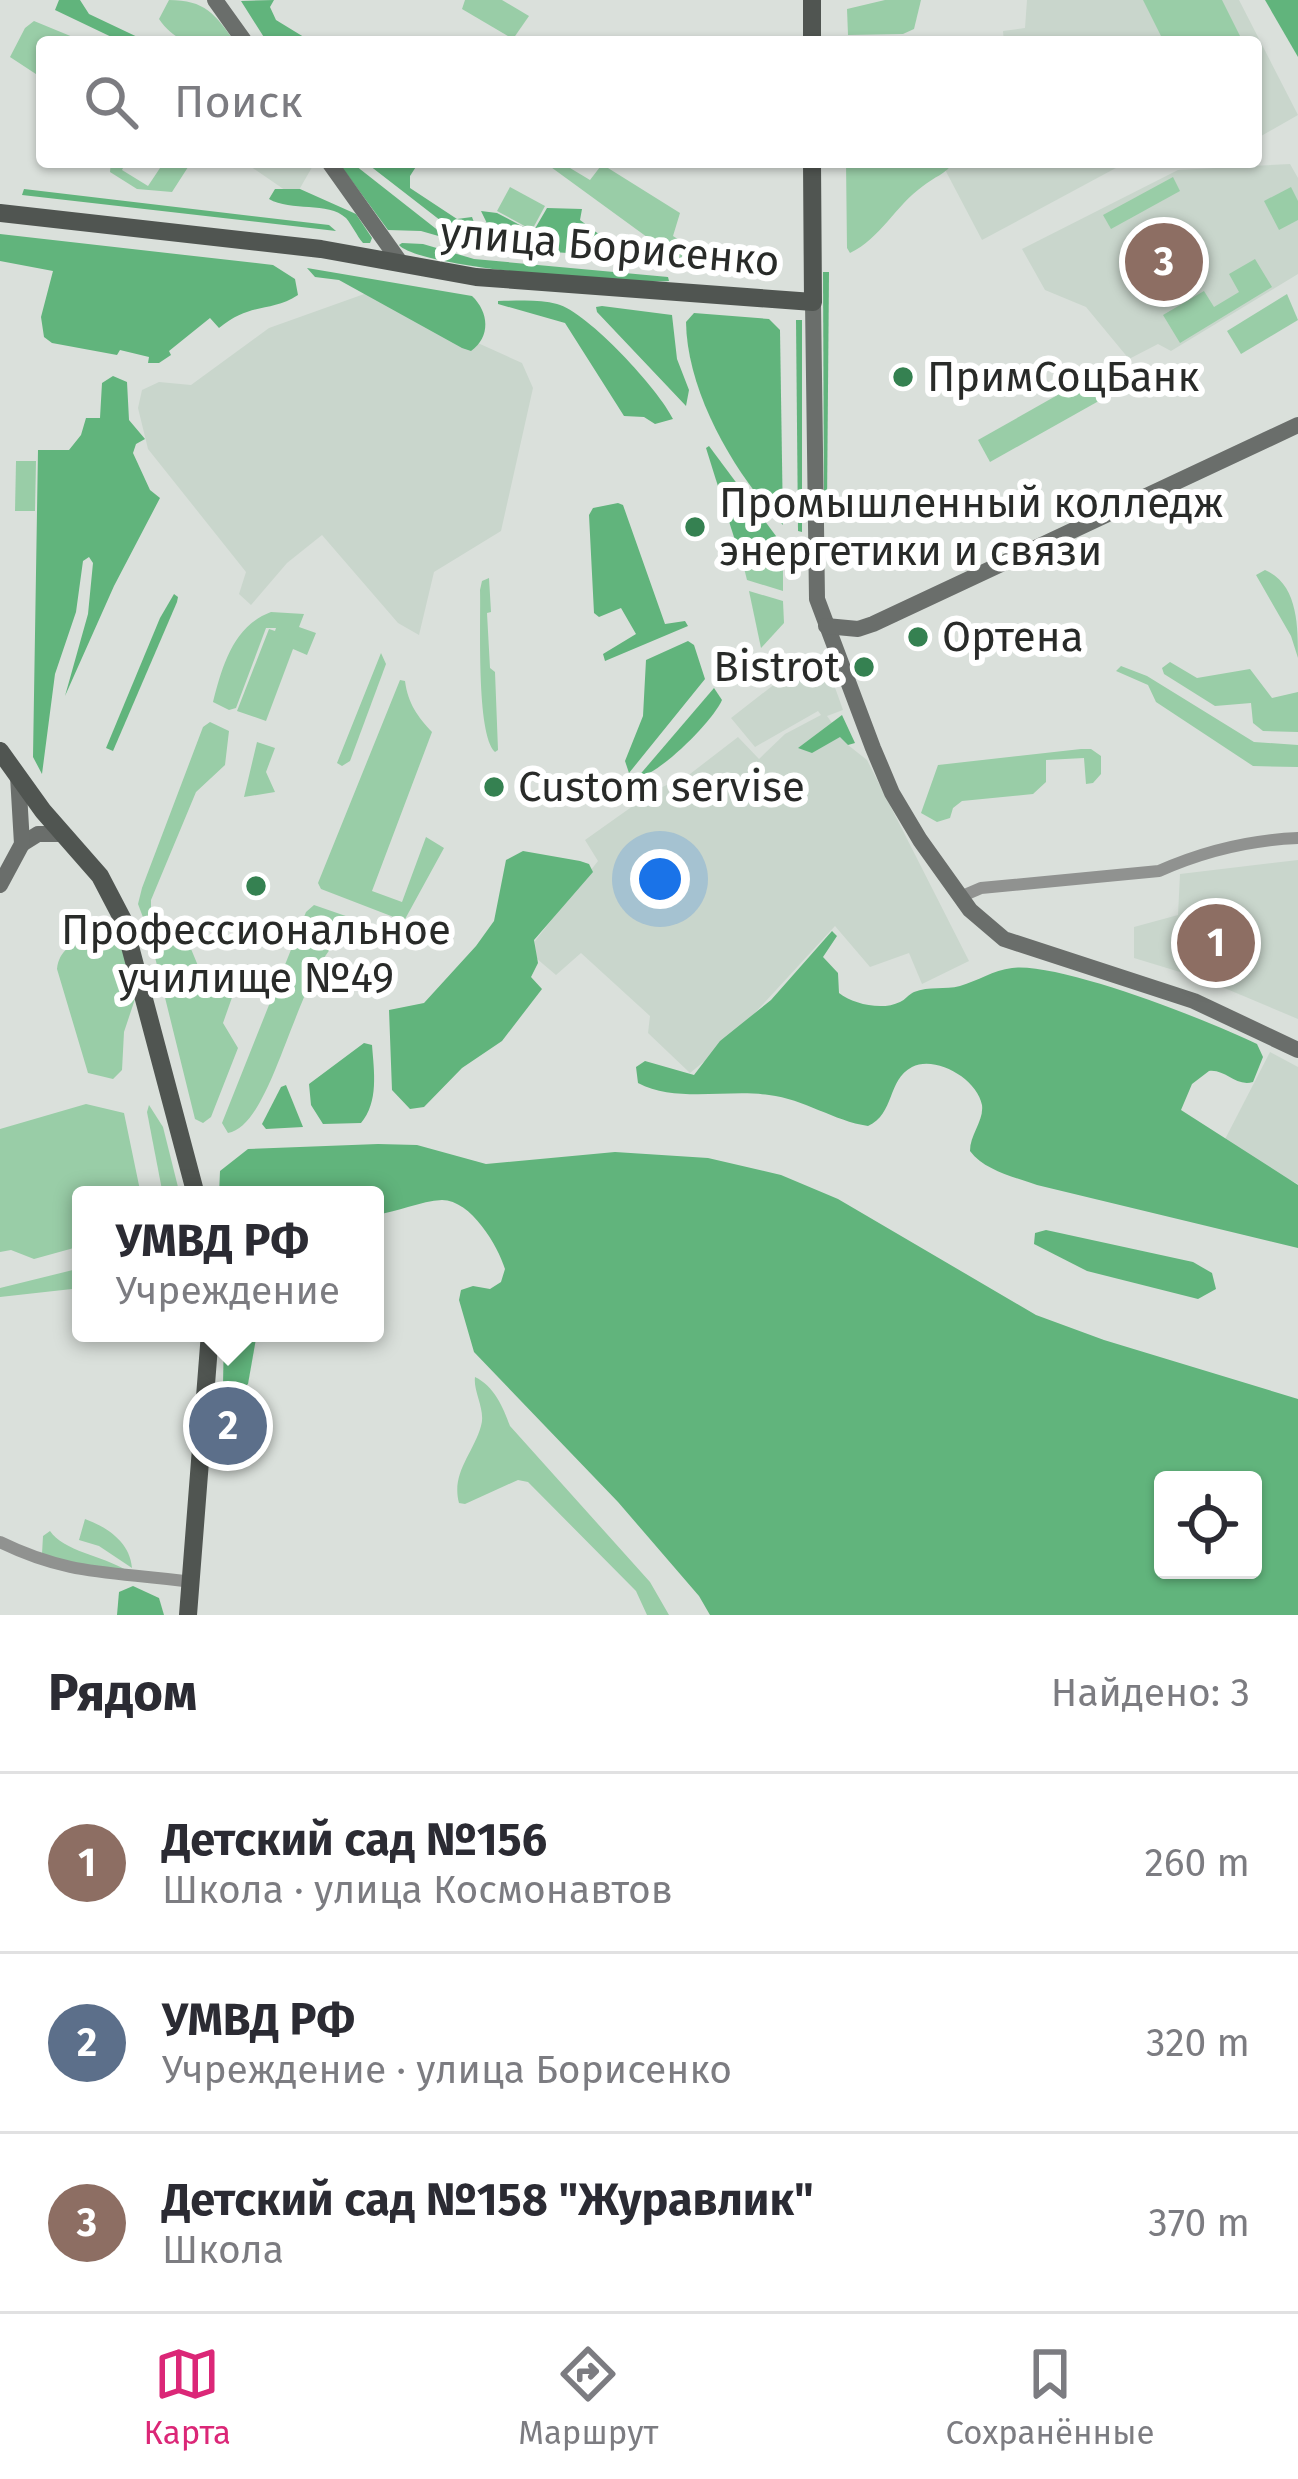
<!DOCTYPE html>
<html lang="ru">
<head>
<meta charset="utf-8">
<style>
  body { margin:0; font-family:"Fira Sans",sans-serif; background:#f2f2f3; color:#2b2b33 }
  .controls { position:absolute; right:36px; bottom:36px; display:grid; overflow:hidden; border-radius:12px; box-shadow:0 3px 9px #0004 }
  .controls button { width:108px; height:108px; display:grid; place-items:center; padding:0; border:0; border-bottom:3px solid #e1e1e2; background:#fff; color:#2b2b33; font:60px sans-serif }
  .you { position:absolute; left:660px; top:879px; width:42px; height:42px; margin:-30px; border:9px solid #fff; border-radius:50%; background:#1a73e8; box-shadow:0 0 0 18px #1a73e833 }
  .badge { display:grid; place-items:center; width:78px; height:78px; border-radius:50%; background:#db2777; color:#fff; font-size:39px; font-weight:700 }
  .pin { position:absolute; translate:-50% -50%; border:6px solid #fff; box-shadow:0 3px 12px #0006 }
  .popup { position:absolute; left:72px; top:1186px; width:312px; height:156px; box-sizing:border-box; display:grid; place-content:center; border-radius:12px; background:#fff; filter:drop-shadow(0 3px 9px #0005); font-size:39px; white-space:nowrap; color:#7c7c81 }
  .popup b { font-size:45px; color:#2b2b33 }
  .popup::after { content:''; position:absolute; left:50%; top:100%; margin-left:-24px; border:24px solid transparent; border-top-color:#fff }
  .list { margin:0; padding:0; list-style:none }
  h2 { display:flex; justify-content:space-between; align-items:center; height:156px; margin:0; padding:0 48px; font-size:51px }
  h2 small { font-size:39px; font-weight:400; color:#7c7c81 }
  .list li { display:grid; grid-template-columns:78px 1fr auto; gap:36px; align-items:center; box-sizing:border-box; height:180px; padding:0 48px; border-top:3px solid #e1e1e2 }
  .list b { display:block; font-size:45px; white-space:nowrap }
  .list p { margin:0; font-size:39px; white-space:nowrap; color:#7c7c81 }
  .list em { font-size:39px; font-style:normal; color:#7c7c81 }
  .icon { flex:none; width:66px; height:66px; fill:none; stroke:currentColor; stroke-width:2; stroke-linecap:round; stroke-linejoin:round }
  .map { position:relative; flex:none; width:1298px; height:1615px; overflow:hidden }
  .search { position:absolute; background:#fff; box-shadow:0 3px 9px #0004; left:36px; right:36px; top:36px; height:132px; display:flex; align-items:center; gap:30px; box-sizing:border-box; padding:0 42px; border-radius:12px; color:#7c7c81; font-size:45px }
  .sheet { height:696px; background:#fff }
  nav { display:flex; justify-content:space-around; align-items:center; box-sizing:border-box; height:168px; border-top:3px solid #e1e1e2; background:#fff; font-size:33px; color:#7c7c81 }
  nav a { display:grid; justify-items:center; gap:6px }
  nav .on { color:#db2777 }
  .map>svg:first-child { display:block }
  .built { fill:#c9d6cc }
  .green { fill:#99cda7 }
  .forest { fill:#61b47c; fill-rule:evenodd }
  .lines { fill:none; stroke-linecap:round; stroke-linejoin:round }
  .street { stroke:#909290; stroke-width:12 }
  .secondary { stroke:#6a6e6b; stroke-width:16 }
  .primary { stroke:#505551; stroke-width:18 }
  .poi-dot { fill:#358151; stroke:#fff; stroke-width:4.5 }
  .labels { text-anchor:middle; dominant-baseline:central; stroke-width:12; stroke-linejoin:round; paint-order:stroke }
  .street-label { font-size:42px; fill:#292b29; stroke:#fff }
  .poi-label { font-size:42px; fill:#292b29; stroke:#fff; text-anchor:start }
</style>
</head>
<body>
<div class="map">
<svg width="1298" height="1615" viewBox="0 0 1298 1615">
  <rect width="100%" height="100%" fill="#dae0db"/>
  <g class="built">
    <polygon points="1027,0 1239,0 1298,115 1256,139 1256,42 1004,42 1003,31 1025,28"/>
    <polygon points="244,162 315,162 295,197"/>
    <polygon points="941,162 1127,162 982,240"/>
    <polygon points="1290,164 1298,178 1298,274 1171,351 1158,344 1129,359 1086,307 1045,290 1022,249 1178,170"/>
    <polygon points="367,293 522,363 533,388 501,531 434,572 419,635 398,623 322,535 287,563 251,605 239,594 246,572 148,449 138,408 142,390 159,382 191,385 269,328"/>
    <polygon points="827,665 843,710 827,716 848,745 867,760 969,961 922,984 909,953 870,967 835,926 729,1041 690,1073 648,1033 650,1016 581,953 556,975 536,958 535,941 598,861 585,840 654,791 673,782 677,784 738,737 759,759 785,734 821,715 818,711 755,747 731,718 776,683 801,669 804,673"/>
    <polygon points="1298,860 1298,1019 1203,979 1134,958 1134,927 1178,915 1180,874"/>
    <polygon points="1270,1052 1298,1067 1298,1184 1222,1145"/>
  </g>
  <g class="green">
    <path d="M 169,0 C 205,0 215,14 235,42 C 200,42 181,50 159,19 Z"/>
    <polygon points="465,0 502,0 529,16 513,39 462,9"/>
    <polygon points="885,0 921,0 914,29 903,34 848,35 847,9"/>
    <polygon points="1143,0 1222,0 1243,42 1164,42"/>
    <polygon points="34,21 85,42 42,42 42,78 10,57 25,28"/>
    <polygon points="111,162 126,162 122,170 148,186 164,162 190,164 172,192 137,189 110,172"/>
    <polygon points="544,162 560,162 590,180 600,167 608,168 680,213 673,236 721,267 684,264"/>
    <path d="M 846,162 L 954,162 C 946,174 934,177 923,186 C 895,206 881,238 850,253 L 847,248 Z"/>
    <polygon points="1173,177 1180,191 1111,229 1103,215"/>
    <polygon points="510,187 545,206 532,230 497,211"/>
    <polygon points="1291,187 1298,201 1298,220 1279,230 1264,201"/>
    <polygon points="1255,259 1272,287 1180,343 1163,315 1204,291 1214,307 1239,292 1229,274"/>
    <polygon points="1287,294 1298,320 1241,354 1227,331"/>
    <polygon points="1100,371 1113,393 990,462 978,440"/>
    <polygon points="16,461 36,461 35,511 15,511"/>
    <polygon points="783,556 783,591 747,580 743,564"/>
    <path d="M 1265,570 C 1298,584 1298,626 1298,658 L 1291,636 L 1256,575 Z"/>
    <path d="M 489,578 L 491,612 L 487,613 L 490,668 L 495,672 L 498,750 L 495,752 C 476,734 481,622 480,590 L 482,581 Z"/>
    <polygon points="749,591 783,601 784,623 761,648"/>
    <path d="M 271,612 L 304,614 L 299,627 L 316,633 L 307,655 L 293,649 L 266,721 L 237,711 L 269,629 L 275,631 L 276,628 L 266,628 L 236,708 L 229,710 L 213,702 C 222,667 233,626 271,612 Z"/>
    <polygon points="381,653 386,664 350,761 342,766 337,763"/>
    <polygon points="1170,662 1197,678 1250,669 1272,698 1298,692 1298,732 1263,731 1253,723 1251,703 1215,706 1164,674 1162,668"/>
    <polygon points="1121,666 1147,676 1254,742 1298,745 1298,767 1253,766 1156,702 1148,685 1116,671"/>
    <path d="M 400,680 L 405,681 C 408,704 418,717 432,732 L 372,891 L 402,902 L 426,837 L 444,848 L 404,921 L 321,889 L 318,883 Z"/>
    <polygon points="210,722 229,731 225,765 196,792 151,900 151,918 144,920 138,904 142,888 203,727"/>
    <polygon points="257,742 275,748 266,772 275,792 244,797"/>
    <polygon points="1081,749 1091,749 1101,756 1101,774 1093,783 1086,784 1084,758 1046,760 1046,782 1033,794 962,801 953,808 950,818 937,822 921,813 938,765"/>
    <path d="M 314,905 L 389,931 L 390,934 L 382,939 L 349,931 C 296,963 276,1125 228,1133 L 222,1123 L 306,912 Z"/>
    <polygon points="172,927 184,932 201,973 235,989 223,1023 238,1048 211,1117 203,1123 195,1119 151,941 154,932"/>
    <path d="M 109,930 L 123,944 L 136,996 L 124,1032 L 122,1070 L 113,1079 L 88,1073 L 57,969 C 60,945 79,940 100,944 Z"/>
    <polygon points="86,1104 124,1113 141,1195 81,1195 81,1246 34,1259 11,1250 0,1252 0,1129"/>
    <polygon points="149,1105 163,1127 180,1195 163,1195 147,1112"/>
    <polygon points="81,1268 81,1288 0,1297 0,1288"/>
    <path d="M 475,1377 C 494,1386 503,1407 510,1426 L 650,1582 L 669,1615 L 647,1615 L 636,1591 L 528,1482 L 518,1480 L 465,1504 L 459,1503 C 451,1473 473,1454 481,1426 C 486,1410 473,1392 475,1377 Z"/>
    <path d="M 85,1519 C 107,1527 130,1542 132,1568 L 99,1546 L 79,1540 Z"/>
    <path d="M 50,1531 C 63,1551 103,1556 126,1570 L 97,1570 L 42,1554 L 43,1536 Z"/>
  </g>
  <g class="forest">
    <polygon points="59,0 80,0 89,14 148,42 122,42 55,10"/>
    <polygon points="274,0 270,7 276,20 312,42 267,42 241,1"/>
    <polygon points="1265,0 1298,0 1298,57"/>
    <polygon points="338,162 351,162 449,239 421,231 388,230"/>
    <polygon points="365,162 419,162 410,176 410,188 457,219 472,217 484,250 476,248"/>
    <polygon points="24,189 329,225 336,231 22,195"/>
    <path d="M 275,189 L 300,189 L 356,214 L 372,238 L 370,243 L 363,243 C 357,236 352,225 346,218 C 328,201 291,212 269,199 Z"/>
    <polygon points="547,208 582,209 580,220 620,250 630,240 651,259 499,248 481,211 497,213 533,232"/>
    <path d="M 0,234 L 273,265 L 295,279 L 298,295 C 271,313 252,301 219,328 L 210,318 L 169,351 L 171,355 L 159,363 L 148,363 L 149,357 L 120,350 L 117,355 L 52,343 L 44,337 L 41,317 L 53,271 L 0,261 Z"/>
    <path d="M 402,243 L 423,244 L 474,259 L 668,277 L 669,281 C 630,284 421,269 399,245 Z"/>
    <path d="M 307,268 L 472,296 C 489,312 491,337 471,351 L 462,348 L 339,280 L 315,277 Z"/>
    <polygon points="823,272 829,272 827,505 824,504"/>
    <path d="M 498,301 C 517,301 539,299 557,304 C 588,312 660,391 673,419 L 655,424 L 644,417 L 624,416 L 565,323 L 498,304 Z"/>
    <polygon points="602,306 672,315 677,359 689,390 686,406 597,312 596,307"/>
    <path d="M 694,313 L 769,319 L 780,330 L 783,525 C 735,475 687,393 686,322 Z"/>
    <polygon points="796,320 802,320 802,532 798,531"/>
    <polygon points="113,376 127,382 129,420 145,439 136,444 133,453 150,490 160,498 114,586 65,696 88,614 93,563 89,557 83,561 76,612 55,674 42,774 33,757 38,450 69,450 81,435 86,418 100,418 102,383"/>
    <polygon points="709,446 776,536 779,544 744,553 738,550 706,448"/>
    <polygon points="618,503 623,505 665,624 685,621 688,626 605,661 603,654 636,634 621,608 599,617 594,613 589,515 593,508"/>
    <polygon points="174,594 178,597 177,602 113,751 106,748 160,618"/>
    <polygon points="688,641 694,645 705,679 629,773 625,761 643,716 646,660"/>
    <path d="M 714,688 L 722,700 C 713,721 660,774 637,778 Z"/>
    <polygon points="842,715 855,743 848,745 840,737 812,753 798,748"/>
    <polygon points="523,851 580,861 589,864 593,872 534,940 538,963 531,977 542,989 502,1041 462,1068 424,1107 410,1109 392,1090 389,1010 424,1003 476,946 494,921 506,860"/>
    <path d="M 832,931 L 837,936 L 823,957 L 838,973 L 839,993 C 853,1004 882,1011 900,1002 C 905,1000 909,994 914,992 C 929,986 945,990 960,986 C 978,981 993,970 1012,968 C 1060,962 1210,1021 1257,1044 L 1263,1057 L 1253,1082 C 1235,1087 1226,1069 1209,1071 L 1192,1084 L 1181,1110 L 1298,1185 L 1298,1248 L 1037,1185 C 1015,1177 985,1171 970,1151 C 970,1134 984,1121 982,1105 C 977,1079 936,1055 912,1067 C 887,1080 895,1114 868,1126 C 834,1121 804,1099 769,1095 C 727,1089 676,1103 638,1083 L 636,1067 L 645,1061 L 694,1075 L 720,1041 L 771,1000 Z"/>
    <path d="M 364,1043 L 372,1045 C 374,1071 379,1102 361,1123 L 323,1124 L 311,1105 L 309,1084 Z"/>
    <polygon points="286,1085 303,1127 266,1129 262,1124 281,1087"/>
    <path d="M 378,1144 L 417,1145 L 486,1164 L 615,1152 L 708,1158 L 781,1175 L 838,1199 L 1036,1315 L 1104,1340 L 1298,1399 L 1298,1615 L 710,1615 L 699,1596 L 618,1502 L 474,1352 L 459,1300 L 461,1290 L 473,1286 L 490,1289 L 501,1282 L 505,1269 C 498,1246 471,1200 442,1200 C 421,1201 397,1212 375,1215 L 375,1195 L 219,1195 L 220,1171 L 248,1149 ZM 1253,1480 L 1253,1570 L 1163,1570 L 1163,1480 Z"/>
    <polygon points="1046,1230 1193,1262 1212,1273 1216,1289 1198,1299 1087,1271 1034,1244 1035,1233"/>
    <polygon points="224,1333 257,1333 248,1384 233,1397 223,1385"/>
    <polygon points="133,1586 159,1598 164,1615 117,1615 119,1592"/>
  </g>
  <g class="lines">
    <g class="street">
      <path d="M 960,897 L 981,888 L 1159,871 C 1204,851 1249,840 1298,838"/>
      <path d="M 0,1542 C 71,1577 116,1571 191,1582"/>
    </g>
    <g class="secondary">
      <polyline points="215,0 245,42"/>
      <polyline points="329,162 400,262"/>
      <polyline points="813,302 817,599 873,748 892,793 920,840 970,910 1004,939 1194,1001 1298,1050"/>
      <polyline points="826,626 858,629 873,624 1298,425"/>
      <polyline points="22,844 38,834 63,834"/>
      <polyline points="0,885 22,844 18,776"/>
    </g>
    <g class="primary">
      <polyline points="812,42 812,0"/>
      <polyline points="0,213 321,249 476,277 813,302 812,162"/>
      <polyline points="0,751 43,811 100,876 123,920 196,1195"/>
      <polyline points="188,1615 210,1333"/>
    </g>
  </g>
  <g class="poi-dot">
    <circle cx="903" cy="377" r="12"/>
    <circle cx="695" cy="527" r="12"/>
    <circle cx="918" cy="637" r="12"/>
    <circle cx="864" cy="667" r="12"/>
    <circle cx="494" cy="787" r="12"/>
    <circle cx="256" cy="886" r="12"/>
  </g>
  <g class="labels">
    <g class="street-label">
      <text transform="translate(610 247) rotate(5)">улица Борисенко</text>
    </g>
    <g class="poi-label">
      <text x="927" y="377">ПримСоцБанк</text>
      <text x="719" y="503">Промышленный колледж<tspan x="719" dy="48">энергетики и связи</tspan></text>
      <text x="942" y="637">Ортена</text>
      <text x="840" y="667" text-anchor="end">Bistrot</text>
      <text x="518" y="787">Custom servise</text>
      <text x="256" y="930" text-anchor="middle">Профессиональное<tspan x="256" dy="48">училище №49</tspan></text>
    </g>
  </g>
</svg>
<div class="controls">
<button><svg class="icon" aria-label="locate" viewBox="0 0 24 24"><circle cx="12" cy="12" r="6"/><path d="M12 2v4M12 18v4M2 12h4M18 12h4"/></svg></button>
</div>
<div class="you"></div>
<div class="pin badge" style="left:1216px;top:943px;background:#8d6e63">1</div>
<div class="pin badge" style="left:228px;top:1426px;background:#5c6f8a">2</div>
<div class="popup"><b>УМВД РФ</b>Учреждение</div>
<div class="pin badge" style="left:1164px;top:262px;background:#8d6e63">3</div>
<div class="search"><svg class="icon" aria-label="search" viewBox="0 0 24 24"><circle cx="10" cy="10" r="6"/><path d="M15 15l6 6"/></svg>Поиск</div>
</div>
<section class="sheet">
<h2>Рядом<small>Найдено: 3</small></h2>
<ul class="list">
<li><span class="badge" style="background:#8d6e63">1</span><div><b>Детский сад №156</b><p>Школа · улица Космонавтов</p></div><em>260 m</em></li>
<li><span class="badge" style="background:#5c6f8a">2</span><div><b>УМВД РФ</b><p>Учреждение · улица Борисенко</p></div><em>320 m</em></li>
<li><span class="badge" style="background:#8d6e63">3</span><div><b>Детский сад №158 &quot;Журавлик&quot;</b><p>Школа</p></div><em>370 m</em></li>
</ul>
</section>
<nav>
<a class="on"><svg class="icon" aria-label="map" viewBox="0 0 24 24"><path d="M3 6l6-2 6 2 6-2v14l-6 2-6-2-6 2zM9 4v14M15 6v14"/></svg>Карта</a>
<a><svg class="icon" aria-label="directions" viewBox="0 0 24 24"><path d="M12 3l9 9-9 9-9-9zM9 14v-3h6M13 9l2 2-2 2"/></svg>Маршрут</a>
<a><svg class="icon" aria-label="saved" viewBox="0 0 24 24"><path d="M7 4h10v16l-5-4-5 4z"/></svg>Сохранённые</a>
</nav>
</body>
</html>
